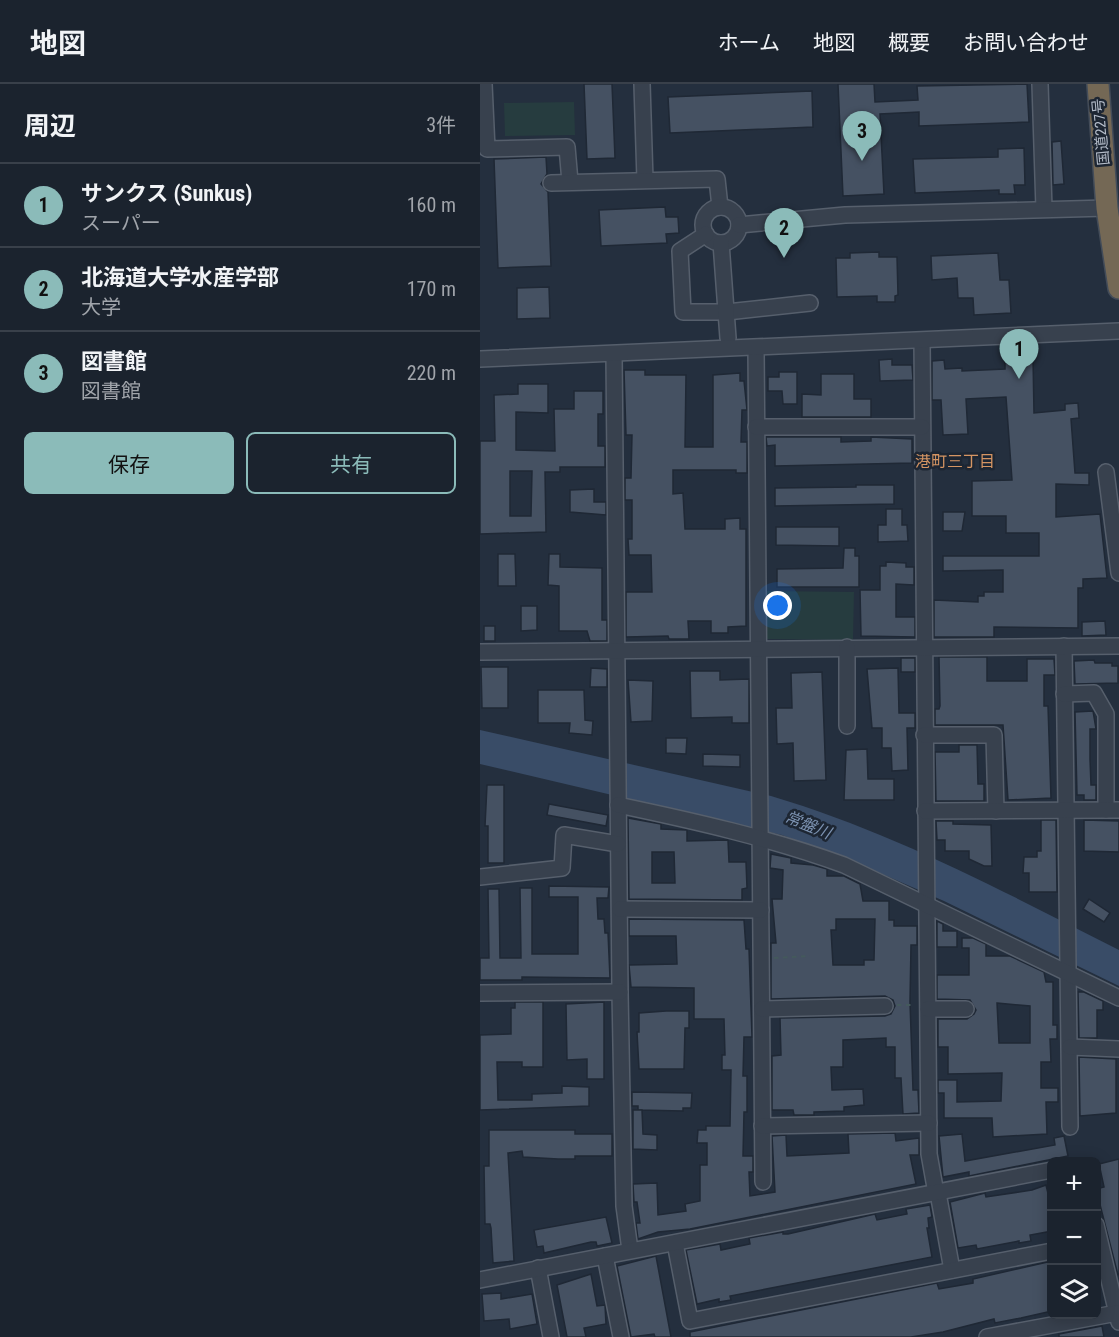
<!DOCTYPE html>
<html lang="ja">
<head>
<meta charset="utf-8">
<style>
  body { margin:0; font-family:"Roboto Condensed","Noto Sans JP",sans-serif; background:#282f3a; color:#f1f3f6 }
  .controls { position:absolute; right:18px; bottom:18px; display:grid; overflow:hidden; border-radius:9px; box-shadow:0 3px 15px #0003 }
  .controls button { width:54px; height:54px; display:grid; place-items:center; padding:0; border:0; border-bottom:2px solid #39404a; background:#1b232e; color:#f1f3f6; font:30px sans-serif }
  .you { position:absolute; left:298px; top:522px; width:21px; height:21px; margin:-15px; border:4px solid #fff; border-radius:50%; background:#1a73e8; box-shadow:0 0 0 9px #1a73e833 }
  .badge { display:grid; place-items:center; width:39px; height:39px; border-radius:50%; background:#8bbbb9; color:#111; font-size:20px; font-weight:700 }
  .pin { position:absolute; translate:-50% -50px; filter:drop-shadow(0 2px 3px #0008) }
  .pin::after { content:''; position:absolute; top:32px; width:21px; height:18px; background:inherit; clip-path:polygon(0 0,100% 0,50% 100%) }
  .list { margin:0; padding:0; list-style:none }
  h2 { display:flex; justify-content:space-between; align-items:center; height:78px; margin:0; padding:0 24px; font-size:26px }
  h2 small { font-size:20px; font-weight:400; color:#a0a4aa }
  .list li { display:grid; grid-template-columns:39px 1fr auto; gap:18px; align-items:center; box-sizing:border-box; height:84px; padding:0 24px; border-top:2px solid #39404a }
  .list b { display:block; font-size:22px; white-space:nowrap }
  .list p { margin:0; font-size:20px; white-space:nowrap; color:#a0a4aa }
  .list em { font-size:20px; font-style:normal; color:#a0a4aa }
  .actions { display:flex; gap:12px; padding:18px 24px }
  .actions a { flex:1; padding:14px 0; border:2px solid #8bbbb9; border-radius:9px; text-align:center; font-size:21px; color:#8bbbb9 }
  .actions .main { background:#8bbbb9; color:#111 }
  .icon { flex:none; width:33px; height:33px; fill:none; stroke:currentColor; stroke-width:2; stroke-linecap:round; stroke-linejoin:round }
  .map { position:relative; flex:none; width:639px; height:1253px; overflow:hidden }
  header { display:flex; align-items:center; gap:36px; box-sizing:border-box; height:84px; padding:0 30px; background:#1b232e; border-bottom:2px solid #39404a }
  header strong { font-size:28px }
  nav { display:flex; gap:33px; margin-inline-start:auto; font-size:21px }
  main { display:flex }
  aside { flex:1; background:#1b232e }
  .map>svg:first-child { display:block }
  .green { fill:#263c3f }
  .water { fill:#394c67 }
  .building { fill:#455162; stroke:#1f2835; stroke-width:1.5; fill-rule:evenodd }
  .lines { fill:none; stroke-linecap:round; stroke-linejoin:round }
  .minor-casing { stroke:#565f6c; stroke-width:18 }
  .highway-casing { stroke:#434c59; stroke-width:24 }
  .path { stroke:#44595c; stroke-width:2; stroke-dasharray:4.5 4.5; stroke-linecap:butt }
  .minor { stroke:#38414e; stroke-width:15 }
  .highway { stroke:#746855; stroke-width:21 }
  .labels { text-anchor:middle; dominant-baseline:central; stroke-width:5; stroke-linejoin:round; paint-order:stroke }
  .street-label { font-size:15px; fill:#b4bcc9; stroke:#1d2633 }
  .neighbourhood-label { font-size:16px; fill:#d59563; stroke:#1d2633 }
  .water-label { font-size:16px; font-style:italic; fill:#7c92b1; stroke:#1d2633 }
</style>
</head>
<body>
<header>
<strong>地図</strong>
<nav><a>ホーム</a><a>地図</a><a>概要</a><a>お問い合わせ</a></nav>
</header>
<main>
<aside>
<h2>周辺<small>3件</small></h2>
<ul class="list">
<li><span class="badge">1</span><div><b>サンクス (Sunkus)</b><p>スーパー</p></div><em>160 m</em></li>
<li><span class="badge">2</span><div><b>北海道大学水産学部</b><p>大学</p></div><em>170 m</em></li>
<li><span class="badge">3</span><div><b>図書館</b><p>図書館</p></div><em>220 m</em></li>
</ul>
<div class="actions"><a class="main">保存</a><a>共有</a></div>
</aside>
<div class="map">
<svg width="639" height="1253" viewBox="0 0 639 1253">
  <rect width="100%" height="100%" fill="#242f3e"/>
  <g class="green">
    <polygon points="94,18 95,51 25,52 24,19"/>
    <polygon points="286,507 374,508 373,556 286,555"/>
  </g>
  <path class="water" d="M 0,646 L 291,712 C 413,748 526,809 639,866 L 639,902 L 464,817 L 377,779 L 302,751 L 0,680 Z"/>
  <g class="building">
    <polygon points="104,0 132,0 135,74 107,75"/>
    <polygon points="358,0 394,0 395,18 438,16 437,2 547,0 549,38 439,42 439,28 400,30 404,110 363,112"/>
    <polygon points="332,7 333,43 190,49 188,13"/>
    <polygon points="581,57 584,100 573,101 572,58"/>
    <polygon points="544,64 545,101 534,101 535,110 519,110 519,106 435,109 433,75 518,73 518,65"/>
    <polygon points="66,73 67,90 61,100 68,108 71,182 18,184 14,75"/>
    <polygon points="185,123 186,133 198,133 199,149 186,150 187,159 121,162 119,126"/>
    <polygon points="399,168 399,173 417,173 418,211 415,212 415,218 397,218 397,212 357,213 356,174 370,174 370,169"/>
    <polygon points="518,169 520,196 529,196 531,229 494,231 493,214 478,214 477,194 452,196 451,172"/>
    <polygon points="69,203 70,234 37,235 37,204"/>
    <polygon points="553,274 554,329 585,326 585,320 598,319 599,334 591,335 595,389 609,389 609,401 576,400 576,433 620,430 627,494 603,495 603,504 598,504 598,544 514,543 514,553 454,553 454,516 498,518 498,512 504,512 504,508 523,508 523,486 463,487 463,472 559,472 559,449 526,449 526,432 492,432 492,397 532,396 526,313 486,315 488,350 463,351 461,316 452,316 452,277 464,276 465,285 482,284 482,287 525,285 525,275"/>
    <polygon points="412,275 412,281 432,281 433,296 400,297 399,276"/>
    <polygon points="144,286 165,286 165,291 206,291 205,363 233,363 233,291 260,289 260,297 264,297 267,326 262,326 261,358 267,358 267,389 256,389 256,386 193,386 193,410 203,409 205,445 245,445 245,435 260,434 260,445 266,445 266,542 248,543 248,549 231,549 231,537 208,537 209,555 189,555 188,552 146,553 146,508 172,508 171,471 149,471 148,455 152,455 152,416 145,416 145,394 151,394 152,351 146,351"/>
    <polygon points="299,288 317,288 317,320 303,320 302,307 288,307 288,293 299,293"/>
    <polygon points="341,290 374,290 374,315 391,315 391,333 322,333 322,310 341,311"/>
    <path d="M 38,300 L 68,300 L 68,329 L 36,328 L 36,366 L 75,367 L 74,325 L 94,325 L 94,307 L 123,307 L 123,330 L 118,330 L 118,362 L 125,362 L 125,383 L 80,383 L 80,388 L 65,388 L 66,448 L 0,450 L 0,357 L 15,357 L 14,311 L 38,310 ZM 30,387 L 52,387 L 51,432 L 30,432 Z"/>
    <polygon points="286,353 361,353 361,358 391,357 391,353 432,355 432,379 295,382 295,361 287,362"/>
    <polygon points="376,401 414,401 414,420 295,422 295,404 376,403"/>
    <polygon points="114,405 114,418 126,418 126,431 90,428 90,406"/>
    <polygon points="406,425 422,425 422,441 427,441 428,457 398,458 398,441 406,441"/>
    <polygon points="463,428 485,428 482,447 463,447"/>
    <polygon points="296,443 359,443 359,462 296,461"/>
    <polygon points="364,464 375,464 375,472 379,472 379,503 297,503 297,485 363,484"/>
    <polygon points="18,470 35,470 36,502 18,502"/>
    <polygon points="69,470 80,470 80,483 122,484 122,536 127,536 127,557 110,557 107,547 79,547 79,502 68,501"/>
    <polygon points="406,478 426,479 426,483 434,483 434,501 416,500 416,533 435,533 435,553 381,552 380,506 400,506 400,482 406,482"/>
    <polygon points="41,522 57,522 57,546 41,547"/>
    <polygon points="625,537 626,551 602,552 602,538"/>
    <rect x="4" y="542" width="11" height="15"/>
    <polygon points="459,573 507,573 507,597 547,597 547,575 574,575 575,591 564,591 564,622 568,622 571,714 528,716 523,641 455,641 455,625 459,625 460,622"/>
    <rect x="421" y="574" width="14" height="14"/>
    <polygon points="614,576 615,579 632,579 632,582 638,582 638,599 595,600 594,577"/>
    <polygon points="1,583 28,583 28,624 2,624"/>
    <polygon points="111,584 127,585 127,603 110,603"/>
    <polygon points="418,584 419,629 435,629 435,644 427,644 428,686 412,687 411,664 402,664 402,644 392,644 387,585"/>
    <polygon points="210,587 240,587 240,596 269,595 269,639 252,639 252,633 211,634"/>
    <polygon points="342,588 346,696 314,697 313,659 297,660 296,624 312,624 311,589"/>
    <polygon points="148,596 173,597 172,637 151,638"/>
    <polygon points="58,606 104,606 105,636 113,637 112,651 89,649 90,639 58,639"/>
    <polygon points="613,627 616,645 610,645 610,675 611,701 616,701 616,716 604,716 604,711 597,711 595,628"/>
    <polygon points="186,654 207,654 206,670 186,669"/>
    <polygon points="479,661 497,661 498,700 504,700 504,717 456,717 455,668 479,668"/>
    <polygon points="387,665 388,695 414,695 414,716 364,716 366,666"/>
    <polygon points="223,670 260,671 260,683 223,682"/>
    <polygon points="7,701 24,701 24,779 8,779 8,742 5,742"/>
    <polygon points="69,720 128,731 126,742 67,731"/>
    <path d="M 148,734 L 181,740 L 181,745 L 207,746 L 207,757 L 248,756 L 249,778 L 266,778 L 267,804 L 262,805 L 262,816 L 149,815 ZM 172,768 L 194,768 L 195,799 L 172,799 Z"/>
    <polygon points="561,736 576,736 577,808 549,808 549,789 543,789 544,773 557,773 557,767 561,767"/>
    <polygon points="604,736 639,737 639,768 604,767"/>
    <polygon points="456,737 473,737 473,740 511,741 512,782 504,782 489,775 489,767 465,767 465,756 457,756"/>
    <path d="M 291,770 L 311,774 L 311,779 L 333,781 L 347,785 L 347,792 L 364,792 L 380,800 L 383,817 L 409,817 L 409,836 L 414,836 L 414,842 L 437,842 L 437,861 L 431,861 L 430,918 L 433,1006 L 438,1006 L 439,1029 L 423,1030 L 421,994 L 415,994 L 415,963 L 406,963 L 406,954 L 363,956 L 363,983 L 351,983 L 352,1006 L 383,1005 L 384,1021 L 364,1023 L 364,1027 L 334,1028 L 334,1031 L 314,1031 L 313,1026 L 292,1026 L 292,972 L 301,971 L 300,934 L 405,932 L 411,930 L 415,922 L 413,916 L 405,912 L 291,915 L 291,859 L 296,859 L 292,815 L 302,815 L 303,786 L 290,784 ZM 356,835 L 395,835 L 394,876 L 384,876 L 384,881 L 353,881 L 351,846 L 356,846 Z"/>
    <polygon points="69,802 129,803 128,814 117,814 118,835 124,835 125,849 128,849 130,894 42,893 42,896 0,896 0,874 9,874 8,805 19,805 20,874 41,874 40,804 52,804 52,870 98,870 98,813 69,813"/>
    <polygon points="609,815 630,829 624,838 603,825"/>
    <polygon points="149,835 264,836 266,865 269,865 272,953 264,953 263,992 267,992 267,1028 264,1028 263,1072 273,1072 273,1088 269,1088 270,1112 295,1108 292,1052 306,1051 307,1072 369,1069 368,1050 415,1049 416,1057 439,1054 439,1071 430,1071 436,1100 210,1145 178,1148 158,1155 156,1139 160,1139 157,1118 154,1118 153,1100 177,1099 178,1131 206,1127 205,1120 220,1117 220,1081 227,1081 227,1059 217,1059 218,1046 226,1046 226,1042 250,1042 251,986 242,986 242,971 245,971 244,935 214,935 214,904 151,903 149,881 197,880 196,852 149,852"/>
    <polygon points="457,837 463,840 463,847 477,847 477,863 457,863"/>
    <path d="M 482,854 L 493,854 L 506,860 L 506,872 L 530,872 L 564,888 L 566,898 L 573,898 L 573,941 L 577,941 L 577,955 L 570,955 L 571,978 L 561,978 L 561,1004 L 578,1004 L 578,1018 L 566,1018 L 567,1050 L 513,1053 L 512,1034 L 464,1034 L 464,1009 L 458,1009 L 458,996 L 477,996 L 477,1018 L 521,1017 L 522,989 L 468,990 L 468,963 L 458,963 L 458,935 L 487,935 L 494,930 L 496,926 L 490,916 L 457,915 L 457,891 L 489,891 L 489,864 L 482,864 ZM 517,919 L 550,922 L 550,959 L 519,959 Z"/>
    <polygon points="598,908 604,908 623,917 623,926 617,926 617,954 599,954"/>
    <polygon points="35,918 63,918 63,983 42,983 42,978 17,978 18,1016 52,1016 52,1010 82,1009 82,1002 109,1003 109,1022 0,1026 0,951 31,950 31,924 35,924"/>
    <polygon points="124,918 124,995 107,995 107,975 87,976 86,920"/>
    <polygon points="186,927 209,927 209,944 205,944 204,985 159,985 157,948 159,948 159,929"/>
    <polygon points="599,973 636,975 636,1029 600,1032"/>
    <polygon points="152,1008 212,1009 211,1024 203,1024 203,1027 158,1026 158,1022 152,1022"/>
    <polygon points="153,1026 162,1026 163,1050 177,1051 177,1066 153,1065"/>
    <polygon points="9,1046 95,1046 95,1050 132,1050 132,1072 95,1072 95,1075 78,1075 43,1073 42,1067 28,1069 34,1177 13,1179 11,1144 10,1140 5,1140 4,1082 9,1082"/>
    <polygon points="482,1050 485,1077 575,1061 574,1054 584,1052 588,1072 489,1092 489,1088 463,1093 459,1052"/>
    <polygon points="639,1075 639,1190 638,1191 616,1105 624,1103 619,1080"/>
    <polygon points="566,1101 572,1126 572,1147 550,1151 551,1157 539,1159 539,1157 497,1165 496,1161 478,1164 470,1118 505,1109 506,1113 552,1106"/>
    <polygon points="450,1121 452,1133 448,1134 449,1144 447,1144 452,1173 250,1212 251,1216 239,1218 239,1215 217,1220 206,1166 240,1160 241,1166 270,1160 269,1154 303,1148 303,1150 308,1150 395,1130 397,1136 427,1130 426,1125"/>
    <polygon points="126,1133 132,1159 117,1162 116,1158 111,1158 64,1169 63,1162 57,1163 54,1146"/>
    <polygon points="176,1172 191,1253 175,1253 174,1250 151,1253 137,1182"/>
    <polygon points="572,1177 572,1227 541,1234 515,1239 514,1235 463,1248 431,1253 210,1253 210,1248 437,1203 457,1199 459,1205 493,1199 493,1195"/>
    <polygon points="111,1190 117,1222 125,1221 126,1240 104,1244 106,1253 87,1253 77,1201"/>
    <polygon points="21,1209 21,1215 52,1210 57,1240 30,1245 29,1235 4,1237 2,1210"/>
    <polygon points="622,1242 624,1253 579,1253 579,1250"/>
  </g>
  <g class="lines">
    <g class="minor-casing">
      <g id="minor">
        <polyline points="4,0 7,65 87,63 90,98"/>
        <polyline points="162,0 165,96"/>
        <polyline points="560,0 564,125"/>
        <polyline points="71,99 237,95 240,123"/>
        <circle cx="241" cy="141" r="18"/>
        <polyline points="259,141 365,131 627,124"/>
        <polyline points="226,150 200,167 203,228 247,228 330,219"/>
        <polyline points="241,159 248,254"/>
        <polyline points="442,257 449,1070 456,1109"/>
        <polyline points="276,265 283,1098"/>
        <polyline points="134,271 140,908 144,1122 150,1166"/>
        <polyline points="0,275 639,247"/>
        <polyline points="276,343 442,343"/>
        <polyline points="626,388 639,489"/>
        <polyline points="584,562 590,1043"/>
        <polyline points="0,568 639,562"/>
        <polyline points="584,610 614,609 626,630 626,726"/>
        <polyline points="367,642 367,563"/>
        <polyline points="444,651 514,651 516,727"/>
        <path d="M 138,721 C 214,737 290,754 364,781 L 639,914"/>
        <polyline points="445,727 639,726"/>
        <polyline points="0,793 82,784 84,751 138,760"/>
        <polyline points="140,825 281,826"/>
        <polyline points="0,909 140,908"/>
        <polyline points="282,925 405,922"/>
        <polyline points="448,925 486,925"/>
        <polyline points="590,963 639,965"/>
        <polyline points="282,1042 449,1039"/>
        <polyline points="458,1109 472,1186"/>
        <polyline points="616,1141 639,1238"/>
        <polyline points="195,1159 210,1237 572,1167"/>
        <polyline points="125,1172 141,1253"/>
        <polyline points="58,1184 71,1253"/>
        <polyline points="0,1196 572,1086"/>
        <polyline points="507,1253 637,1229"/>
      </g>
    </g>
    <g class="highway-casing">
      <polyline id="highway" points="618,0 627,124 639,204"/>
    </g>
    <g class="path">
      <polyline points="294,874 330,872"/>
      <polyline points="417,921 433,921"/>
    </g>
    <use href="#minor" class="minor"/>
    <use href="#highway" class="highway"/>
  </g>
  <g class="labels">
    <g class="street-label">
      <text transform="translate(621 48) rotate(-95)">国道227号</text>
    </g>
    <g class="neighbourhood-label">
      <text x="475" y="377">港町三丁目</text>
    </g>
    <g class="water-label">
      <text transform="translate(328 741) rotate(22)">常盤川</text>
    </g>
  </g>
</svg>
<div class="controls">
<button>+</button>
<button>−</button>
<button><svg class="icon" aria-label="layers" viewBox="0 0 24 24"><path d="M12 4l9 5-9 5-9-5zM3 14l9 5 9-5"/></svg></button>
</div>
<div class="you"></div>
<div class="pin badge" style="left:539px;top:295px">1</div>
<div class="pin badge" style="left:304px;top:174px">2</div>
<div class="pin badge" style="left:382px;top:77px">3</div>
</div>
</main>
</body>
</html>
